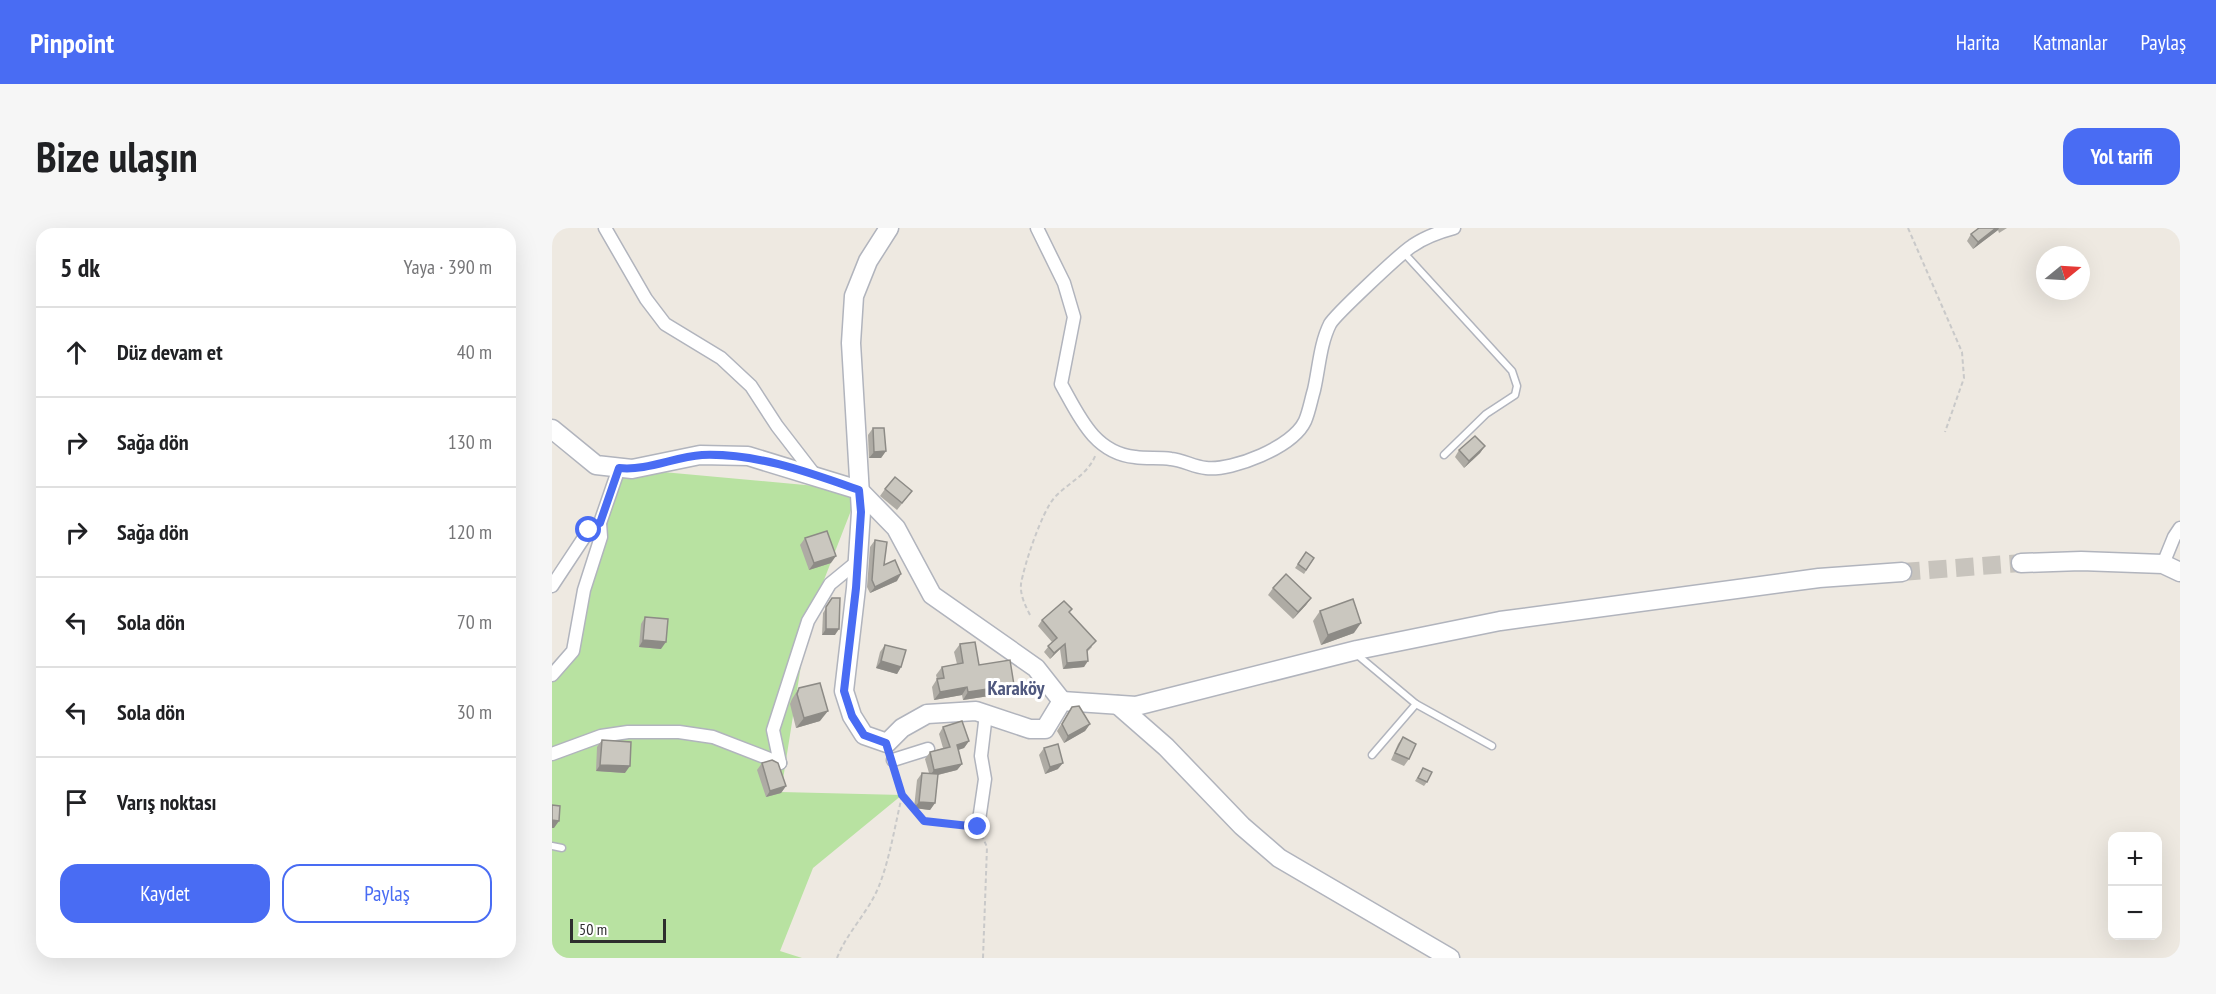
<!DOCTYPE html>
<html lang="tr">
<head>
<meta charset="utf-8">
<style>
  body { margin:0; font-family:"PT Sans Narrow",sans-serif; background:#f6f6f6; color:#202124 }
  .controls { position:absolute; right:18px; bottom:18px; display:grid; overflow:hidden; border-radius:12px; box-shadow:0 6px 24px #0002 }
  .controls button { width:54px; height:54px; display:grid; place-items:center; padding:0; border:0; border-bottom:2px solid #e0e0e0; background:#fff; color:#202124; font:30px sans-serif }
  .compass { position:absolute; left:1484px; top:18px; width:54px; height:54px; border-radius:50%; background:#fff; box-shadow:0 6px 24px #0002; rotate:72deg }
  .scale { position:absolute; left:18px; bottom:15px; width:96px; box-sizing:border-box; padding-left:6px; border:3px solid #2e2e2e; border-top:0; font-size:16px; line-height:21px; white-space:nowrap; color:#2e2e2e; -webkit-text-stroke:4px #fff; paint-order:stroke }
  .stop { position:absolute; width:18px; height:18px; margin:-14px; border:4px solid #496cf3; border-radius:50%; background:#fff }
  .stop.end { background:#496cf3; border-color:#fff; box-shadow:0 2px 6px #0008 }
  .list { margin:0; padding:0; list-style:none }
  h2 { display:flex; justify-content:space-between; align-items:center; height:78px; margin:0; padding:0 24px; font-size:26px }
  h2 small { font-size:20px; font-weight:400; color:#757577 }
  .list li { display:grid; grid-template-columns:39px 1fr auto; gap:18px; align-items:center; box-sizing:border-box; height:90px; padding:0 24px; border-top:2px solid #e0e0e0 }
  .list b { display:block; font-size:22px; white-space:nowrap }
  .list em { font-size:20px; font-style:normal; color:#757577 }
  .actions { display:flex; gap:12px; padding:18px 24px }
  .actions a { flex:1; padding:14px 0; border:2px solid #496cf3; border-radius:18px; text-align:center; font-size:21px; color:#496cf3 }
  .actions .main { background:#496cf3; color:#fff }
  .icon { flex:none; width:33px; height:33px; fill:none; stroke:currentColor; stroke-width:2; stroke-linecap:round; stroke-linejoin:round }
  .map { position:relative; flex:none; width:1628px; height:730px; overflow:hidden; border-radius:18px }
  header { display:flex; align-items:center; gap:36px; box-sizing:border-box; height:84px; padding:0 30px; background:#496cf3; color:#fff }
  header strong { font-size:28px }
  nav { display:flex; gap:33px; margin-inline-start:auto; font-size:21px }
  .intro { display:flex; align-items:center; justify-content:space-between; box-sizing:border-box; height:144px; padding:0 36px }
  h1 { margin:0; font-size:42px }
  .button { padding:15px 27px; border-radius:18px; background:#496cf3; color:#fff; font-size:21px; font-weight:700 }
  main { display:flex; gap:36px; padding:0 36px }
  aside { flex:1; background:#fff; border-radius:18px; box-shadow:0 6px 24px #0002 }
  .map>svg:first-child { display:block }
  .green { fill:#b8e2a1 }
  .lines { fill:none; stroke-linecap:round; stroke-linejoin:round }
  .secondary-tunnel { stroke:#c8c4bd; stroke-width:18; stroke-dasharray:18 9; stroke-linecap:butt }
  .lane-casing { stroke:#b1b4bd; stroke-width:9 }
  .street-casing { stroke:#b1b4bd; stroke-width:15 }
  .secondary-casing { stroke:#b1b4bd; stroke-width:21 }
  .path { stroke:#c9c9c9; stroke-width:2; stroke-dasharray:4.5 3; stroke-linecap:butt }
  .lane { stroke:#fff; stroke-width:6 }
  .street { stroke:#fff; stroke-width:12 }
  .secondary { stroke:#fff; stroke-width:18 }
  .wall { fill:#aeaba4 }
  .shaded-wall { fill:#8d8b86 }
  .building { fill:#cac7bf; stroke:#8d8b86; stroke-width:1.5 }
  .route { stroke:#496cf3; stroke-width:8 }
  .labels { text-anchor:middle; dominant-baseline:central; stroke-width:6; stroke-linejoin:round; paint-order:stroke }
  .quarter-label { font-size:20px; font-weight:bold; fill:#4f587e; stroke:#fff }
</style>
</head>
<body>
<header>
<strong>Pinpoint</strong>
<nav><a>Harita</a><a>Katmanlar</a><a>Paylaş</a></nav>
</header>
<div class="intro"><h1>Bize ulaşın</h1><a class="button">Yol tarifi</a></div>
<main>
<aside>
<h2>5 dk<small>Yaya · 390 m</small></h2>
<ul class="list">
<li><svg class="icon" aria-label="ahead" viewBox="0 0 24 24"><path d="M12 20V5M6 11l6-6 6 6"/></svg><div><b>Düz devam et</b></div><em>40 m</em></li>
<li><svg class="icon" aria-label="right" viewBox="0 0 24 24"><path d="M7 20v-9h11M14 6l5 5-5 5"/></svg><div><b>Sağa dön</b></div><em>130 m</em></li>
<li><svg class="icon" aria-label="right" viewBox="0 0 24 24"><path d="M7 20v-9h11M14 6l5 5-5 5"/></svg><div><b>Sağa dön</b></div><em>120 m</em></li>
<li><svg class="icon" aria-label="left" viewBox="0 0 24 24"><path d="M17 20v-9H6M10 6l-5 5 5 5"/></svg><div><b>Sola dön</b></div><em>70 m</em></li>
<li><svg class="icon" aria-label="left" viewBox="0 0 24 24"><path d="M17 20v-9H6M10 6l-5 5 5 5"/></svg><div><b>Sola dön</b></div><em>30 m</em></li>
<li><svg class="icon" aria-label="arrive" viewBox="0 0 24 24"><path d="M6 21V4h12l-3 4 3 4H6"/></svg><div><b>Varış noktası</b></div></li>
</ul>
<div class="actions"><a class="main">Kaydet</a><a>Paylaş</a></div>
</aside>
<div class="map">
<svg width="1628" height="730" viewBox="0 0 1628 730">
  <rect width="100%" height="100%" fill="#eee9e1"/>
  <polygon class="green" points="67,240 307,262 256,393 229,564 350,567 261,640 228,723 250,730 0,730 0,450 15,433"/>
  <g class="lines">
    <polyline class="secondary-tunnel" points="1350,344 1469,335"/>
    <g class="lane-casing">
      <g id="lane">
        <polyline points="852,25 960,143 965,158 963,167 934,186 892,227"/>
        <polyline points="803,425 864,476 940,518"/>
        <polyline points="820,527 864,476"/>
        <polyline points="0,618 10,620"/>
      </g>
    </g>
    <g class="street-casing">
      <g id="street">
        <polyline points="53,0 94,71 113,96 169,130 199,158 225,198 262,246"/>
        <path d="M 485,0 L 512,55 L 522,89 L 509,156 C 527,188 542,225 583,229 C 595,231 607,229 619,231 C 631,232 642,239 654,240 C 681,243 741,219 753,193 C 757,184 759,172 762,162 C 767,140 768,116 778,96 C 783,87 849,25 860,18 C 873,9 887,4 902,0"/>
        <polyline points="1611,336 1622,309 1628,300"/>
        <polyline points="0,358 37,302 48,295"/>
        <polyline points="0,447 21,423 32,362 49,309 48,295 67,240"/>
        <polyline points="0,526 49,508 76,504 127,504 161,509 228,535"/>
        <polyline points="341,532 376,521"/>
        <polyline points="228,535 221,502 256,393 278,356 306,333"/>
        <polyline points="426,599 433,551 429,528 434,486"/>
      </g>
    </g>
    <g class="secondary-casing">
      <g id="secondary">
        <polyline points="337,0 316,33 302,68 299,115 309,284 304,360 292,463 300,488 312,507 335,515 350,500 375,486 424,483 478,501 493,501 510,473 584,478 805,422 948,393 1267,350 1350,344"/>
        <polyline points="0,201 44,237 80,241 148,227 196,228 307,262 344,300 380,367 484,440 510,473"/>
        <polyline points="1469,335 1529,333 1611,336 1628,344"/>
        <polyline points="566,477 614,519 690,598 727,630 898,730"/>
      </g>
    </g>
    <g class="path">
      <polyline points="1356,0 1410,124 1412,150 1393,204"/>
      <path d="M 478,387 C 473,377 468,367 469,356 C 472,337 490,283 503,269 C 517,254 536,247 544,226"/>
      <polyline points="344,543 350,567 372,593 415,597"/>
      <path d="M 285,730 C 295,704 316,685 327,658 C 338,630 343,597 350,568"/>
      <polyline points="431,730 435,619 431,610"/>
    </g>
    <use href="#lane" class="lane"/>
    <use href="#street" class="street"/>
    <use href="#secondary" class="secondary"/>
  </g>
  <g class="wall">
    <polygon points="1427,0 1455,0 1447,5 1446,2 1421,21 1415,13 1419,6"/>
    <polygon points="321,200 334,223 329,230 317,230 316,207"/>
    <polygon points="933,218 928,225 912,240 903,229 907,222"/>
    <polygon points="333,261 360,263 345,282 328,268"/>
    <polygon points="253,310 279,335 257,342 248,317"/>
    <polygon points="323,312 332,337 345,353 318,365 315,359 318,319"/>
    <polygon points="754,324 762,330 752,346 743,340"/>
    <polygon points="721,360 759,370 754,377 741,391 716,367"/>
    <polygon points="280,370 283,407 270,407 271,385"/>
    <polygon points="768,383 802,405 769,417 761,393"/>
    <polygon points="518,385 540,419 535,424 532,439 511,441 508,421 498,431 492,424 500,414 486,398 490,392"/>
    <polygon points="93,389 109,421 87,419 89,396"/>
    <polygon points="408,416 427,437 462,457 457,465 411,472 410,467 382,472 380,459 385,451 384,447 390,439 405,436 402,424"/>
    <polygon points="333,417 349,439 345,446 324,440 328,424"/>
    <polygon points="247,460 268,493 244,500 238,476 240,471"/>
    <polygon points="520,479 538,496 533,503 512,515 505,503"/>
    <polygon points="391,499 417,513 412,520 406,522 410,536 405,542 386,547 383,575 378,582 362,580 365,552 370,545 377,545 373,531 378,524 391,520 387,506"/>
    <polygon points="851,509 857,531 852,538 839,532 846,516"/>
    <polygon points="50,512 73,545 44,543 45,519"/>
    <polygon points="492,520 506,541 493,546 487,527"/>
    <polygon points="210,535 234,558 229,565 214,569 205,542"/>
    <polygon points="871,540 875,554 872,558 863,553"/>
  </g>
  <g class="shaded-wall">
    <polygon points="1444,0 1447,0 1446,2 1421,21 1426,14"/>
    <polygon points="933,218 928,225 912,240 917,233"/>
    <polygon points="334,223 329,230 317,230 322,224"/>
    <polygon points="284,328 279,335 257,342 262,335"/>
    <polygon points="349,346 345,353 318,365 323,359"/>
    <polygon points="759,370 754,377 741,391 746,384"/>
    <polygon points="809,395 802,405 769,417 776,407"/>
    <polygon points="274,401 287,401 283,407 270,407"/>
    <polygon points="91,412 114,414 109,421 87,419"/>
    <polygon points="513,416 498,431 502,425"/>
    <polygon points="329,433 349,439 345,446 324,440"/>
    <polygon points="536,433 532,439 511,441 515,435"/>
    <polygon points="462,457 457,465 411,472 416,464"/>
    <polygon points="415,459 410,467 382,472 388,464"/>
    <polygon points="276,483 268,493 244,500 252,490"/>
    <polygon points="538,496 533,503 512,515 516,508"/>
    <polygon points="417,513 412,520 400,524 405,517"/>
    <polygon points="511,535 506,541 493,546 498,539"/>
    <polygon points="410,536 405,542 377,549 382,542"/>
    <polygon points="48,537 78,538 73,545 44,543"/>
    <polygon points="234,558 229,565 214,569 218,563"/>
    <polygon points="367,574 383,575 378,582 362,580"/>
    <polygon points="0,592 7,593 2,600 0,600"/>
  </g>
  <g class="building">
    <polygon points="1427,0 1444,0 1426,14 1419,6"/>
    <polygon points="321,200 332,200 334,223 322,224"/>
    <polygon points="923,208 933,218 917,233 907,222"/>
    <polygon points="343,249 360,263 350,275 333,261"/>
    <polygon points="275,303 284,328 262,335 253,310"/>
    <polygon points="323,312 335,314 332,337 343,332 349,346 323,359 320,352"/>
    <polygon points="754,324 762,330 754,342 746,336"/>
    <polygon points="734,346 759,370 746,384 721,360"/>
    <polygon points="280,370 288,370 287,401 274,401 274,379"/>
    <polygon points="801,371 809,395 776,407 768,383"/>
    <polygon points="512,373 520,381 517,384 544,413 535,422 536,433 515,435 513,416 502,425 496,418 505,410 490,392"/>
    <polygon points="93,389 116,391 114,414 91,412"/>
    <polygon points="423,414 427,437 458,432 462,457 416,464 415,459 388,464 385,451 392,450 390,439 411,435 408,416"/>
    <polygon points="333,417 354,422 349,439 329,433"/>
    <polygon points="268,455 276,483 252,490 245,466 247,460"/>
    <polygon points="527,478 538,496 516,508 510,496 520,479"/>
    <polygon points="410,493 417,513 405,517 410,536 382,542 378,524 398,519 391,499"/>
    <polygon points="851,509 864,516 857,531 843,525"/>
    <polygon points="50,512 79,514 78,538 48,537"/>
    <polygon points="506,516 511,535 498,539 492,520"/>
    <polygon points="220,532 226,535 234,558 218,563 210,535"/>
    <polygon points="871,540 880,544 875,554 866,550"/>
    <polygon points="370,545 386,546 383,575 367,574"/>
    <polygon points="0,577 8,578 7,593 0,592"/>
  </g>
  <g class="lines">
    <path class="route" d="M 37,302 L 48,295 L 67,240 C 95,243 122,229 150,227 C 205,225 256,244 307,262 L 309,284 L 304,360 L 292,463 L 300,488 L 312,507 L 334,515 L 350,567 L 372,593 L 426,599"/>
  </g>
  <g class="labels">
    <g class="quarter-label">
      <text x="464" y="460">Karaköy</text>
    </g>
  </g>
</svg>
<div class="controls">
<button>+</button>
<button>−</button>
</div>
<svg class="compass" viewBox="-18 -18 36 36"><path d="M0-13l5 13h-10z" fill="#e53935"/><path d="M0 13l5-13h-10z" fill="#757577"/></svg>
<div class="scale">50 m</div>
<div class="stop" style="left:37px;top:302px"></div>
<div class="stop end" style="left:426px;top:599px"></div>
</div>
</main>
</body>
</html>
